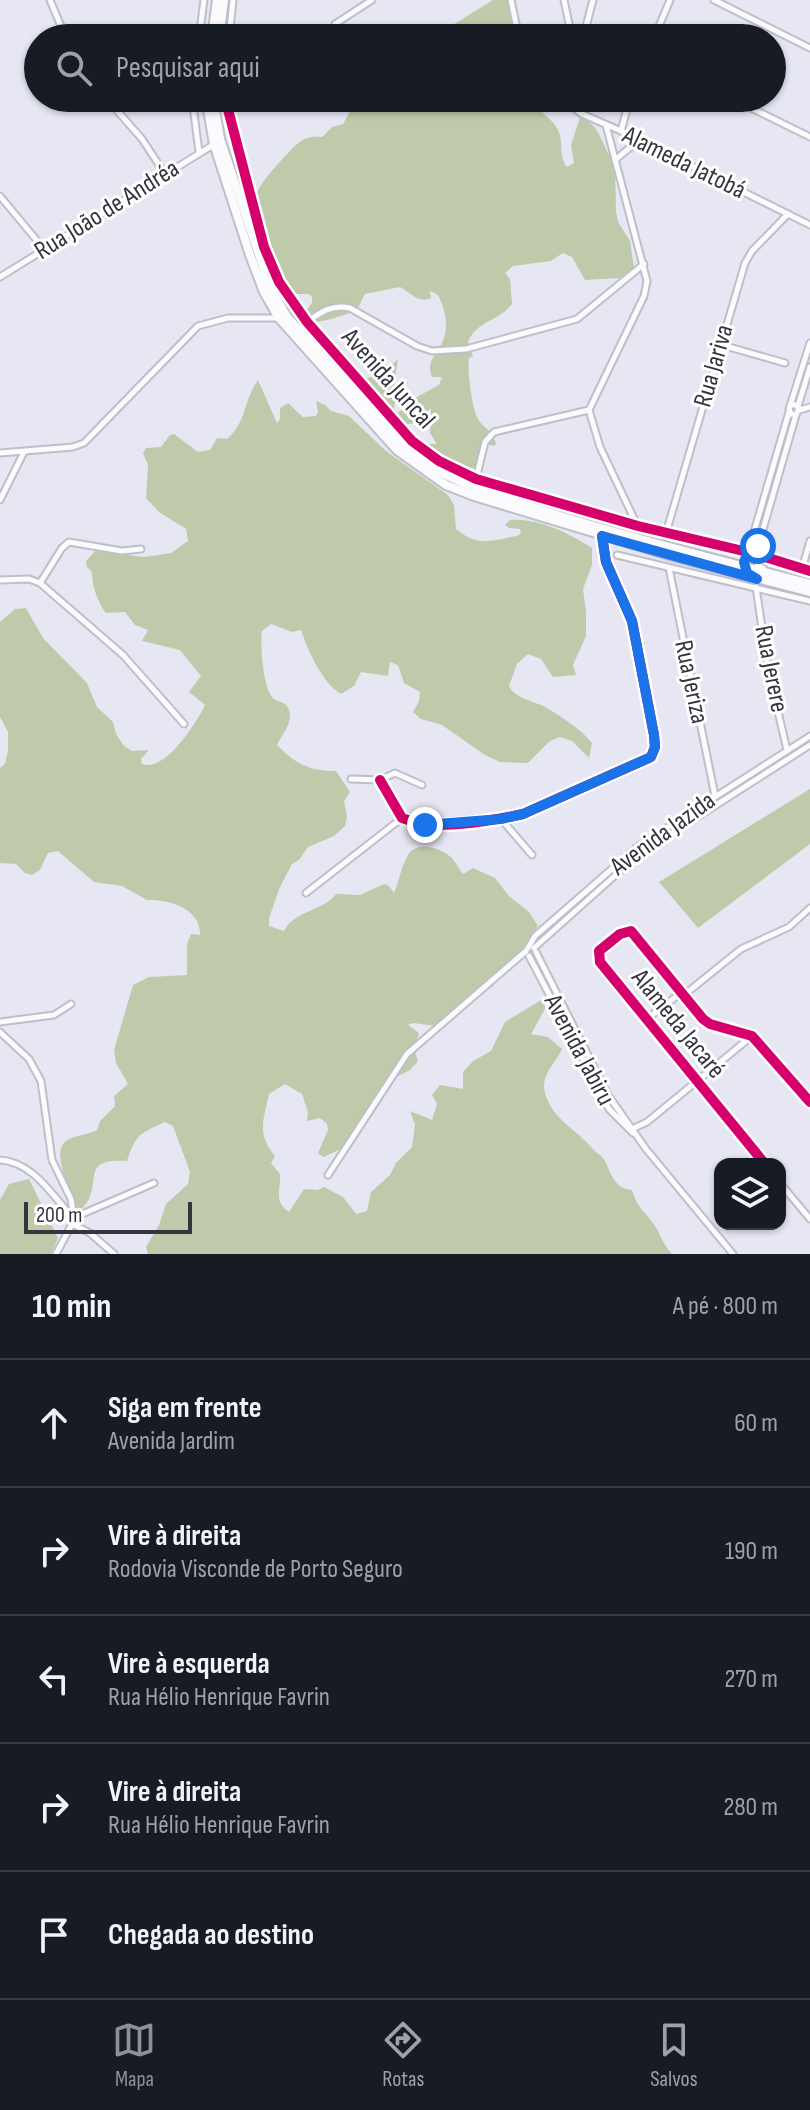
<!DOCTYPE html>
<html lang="pt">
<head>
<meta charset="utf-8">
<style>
  body { margin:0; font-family:"Sofia Sans Condensed",sans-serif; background:#20242c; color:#f1f3f6 }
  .controls { position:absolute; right:24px; bottom:24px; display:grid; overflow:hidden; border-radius:16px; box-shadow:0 2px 6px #0004 }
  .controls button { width:72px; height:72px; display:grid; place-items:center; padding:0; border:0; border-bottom:2px solid #363941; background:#171b24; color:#f1f3f6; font:40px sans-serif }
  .scale { position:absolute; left:24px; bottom:20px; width:168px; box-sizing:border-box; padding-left:8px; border:4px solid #36353f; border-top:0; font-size:22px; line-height:28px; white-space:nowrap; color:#36353f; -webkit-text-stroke:6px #fff; paint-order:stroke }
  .stop { position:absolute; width:24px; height:24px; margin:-18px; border:6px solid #1a73e8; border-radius:50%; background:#fff }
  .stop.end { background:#1a73e8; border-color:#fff; box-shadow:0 2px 8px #0008 }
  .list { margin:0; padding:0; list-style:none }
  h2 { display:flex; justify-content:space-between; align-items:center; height:104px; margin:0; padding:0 32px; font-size:34px }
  h2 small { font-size:26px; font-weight:400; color:#9ea1a6 }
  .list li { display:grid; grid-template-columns:52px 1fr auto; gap:24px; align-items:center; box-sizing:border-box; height:128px; padding:0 32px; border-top:2px solid #363941 }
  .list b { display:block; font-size:30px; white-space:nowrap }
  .list p { margin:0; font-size:26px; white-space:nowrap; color:#9ea1a6 }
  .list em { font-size:26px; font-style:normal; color:#9ea1a6 }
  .icon { flex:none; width:44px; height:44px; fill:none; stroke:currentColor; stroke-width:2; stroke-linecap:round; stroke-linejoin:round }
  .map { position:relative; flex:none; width:810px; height:1254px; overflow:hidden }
  .search { position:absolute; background:#171b24; box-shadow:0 2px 6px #0004; left:24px; right:24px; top:24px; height:88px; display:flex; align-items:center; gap:20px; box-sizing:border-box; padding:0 28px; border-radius:44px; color:#9ea1a6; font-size:30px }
  .sheet { height:744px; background:#171b24 }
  nav { display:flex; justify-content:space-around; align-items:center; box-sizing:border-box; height:112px; border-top:2px solid #363941; background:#171b24; font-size:22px; color:#9ea1a6 }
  nav a { display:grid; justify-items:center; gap:4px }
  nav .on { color:#8c9099 }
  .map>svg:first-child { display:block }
  .forest { fill:#bfcaab }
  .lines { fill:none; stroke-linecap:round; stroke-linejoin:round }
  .street-casing { stroke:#bfbfc9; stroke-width:9 }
  .primary-casing { stroke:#bfbfc9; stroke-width:12 }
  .street { stroke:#fbfbfd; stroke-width:5 }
  .primary { stroke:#fbfbfd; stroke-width:8 }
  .cycleway-casing { stroke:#fff; stroke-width:15 }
  .cycleway { stroke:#d6006c; stroke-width:10 }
  .route { stroke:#1a73e8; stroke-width:10 }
  .labels { text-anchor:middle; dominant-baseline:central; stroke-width:6; stroke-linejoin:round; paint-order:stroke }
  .street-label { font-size:26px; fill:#36353f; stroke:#fff }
</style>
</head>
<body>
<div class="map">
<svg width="810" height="1254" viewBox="0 0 810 1254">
  <rect width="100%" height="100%" fill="#e7e7f4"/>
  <g class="forest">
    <polygon points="493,0 516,0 512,13 521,38 444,38 451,26"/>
    <path d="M 384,98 L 397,98 L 408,106 L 415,106 L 413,98 L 538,98 C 536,114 552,116 558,130 C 564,143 558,155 567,167 L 574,163 L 571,145 L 580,117 C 604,127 599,145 615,162 L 616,212 L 618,222 L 630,241 L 634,268 L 620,278 L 585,280 L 572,257 L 563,253 L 551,261 L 513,266 L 505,273 L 510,279 L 512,304 C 499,321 476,321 468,342 L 473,356 L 469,358 C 467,371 472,406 477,417 C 483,429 491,428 496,443 L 495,446 L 486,444 C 479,465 479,474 454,466 L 451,459 L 431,453 L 425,447 L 425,444 L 437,444 L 430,433 L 431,408 L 416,423 L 398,425 L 362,384 L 364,379 L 382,374 L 398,359 L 394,384 L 398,386 L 409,382 L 395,401 L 394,409 L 398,413 L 415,398 L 439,385 L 442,377 L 432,377 C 424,360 442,351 445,334 C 448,321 444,307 438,295 L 430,291 L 431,298 C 418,304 410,292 400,287 L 365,294 C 364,295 359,306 359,307 C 351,315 317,324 307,322 L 304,314 L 312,303 L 312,297 L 309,294 L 293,294 C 275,269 251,236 254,203 C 256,186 274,169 285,156 C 297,144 304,134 322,137 L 332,127 L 343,124 L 354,104 L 372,105 Z"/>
    <path d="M 258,380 L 277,423 L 280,419 L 280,408 L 288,403 L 303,417 L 316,416 L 318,412 L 316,401 L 325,405 L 331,411 L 349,416 L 386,451 L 448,495 L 454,505 L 456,529 C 479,548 491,540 517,536 L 521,533 L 520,529 L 509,528 L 505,525 L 510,520 C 539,518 568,533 592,548 L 592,565 L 583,589 L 586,611 L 586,636 L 573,665 L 576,675 L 553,677 L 541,659 L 528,654 L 517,664 L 509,686 C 515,699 535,701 547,708 C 563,718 581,729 592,743 L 589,758 L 572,741 L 560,737 L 550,741 L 528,763 L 500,762 L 485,755 L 442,725 L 421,719 L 413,712 L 419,701 L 420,692 L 404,683 L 398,665 L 390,662 L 388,676 L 361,672 L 354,686 L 341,694 C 323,684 307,649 301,630 L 292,632 L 271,624 L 262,631 C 260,646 263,690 274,699 C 280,703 287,702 289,710 C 293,724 282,734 277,745 C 296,764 309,771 336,771 L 350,792 L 344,801 L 347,817 L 345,826 L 334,836 L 308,847 L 299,860 L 292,864 L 280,887 L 269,918 L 269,926 L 284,931 C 295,910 322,912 336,894 L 360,895 L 384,884 L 389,886 L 394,893 C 399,881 401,868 407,857 C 415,839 442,848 452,858 C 456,863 459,869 463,874 L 473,868 L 495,878 L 509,896 L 529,912 L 538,926 L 521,950 L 502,967 L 493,986 L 454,1013 L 445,1027 L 413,1023 L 408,1025 L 419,1033 L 414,1049 L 418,1061 L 410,1070 L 388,1081 L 341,1149 L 323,1157 L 318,1153 L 328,1130 L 327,1124 L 320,1118 L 307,1121 L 308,1112 L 302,1094 L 285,1084 L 269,1094 C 263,1121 257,1134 275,1156 L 271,1163 L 280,1174 C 281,1190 273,1201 289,1212 L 304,1189 L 318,1190 L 324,1187 L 343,1197 L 356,1214 L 367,1211 L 371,1192 L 390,1175 L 396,1163 L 412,1147 L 415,1125 L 410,1111 L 432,1120 L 437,1104 L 432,1095 L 440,1085 L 463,1089 L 463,1072 L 473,1061 L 491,1051 L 505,1022 L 541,1000 L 544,1000 L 545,1009 L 531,1034 L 548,1037 L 562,1049 C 556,1063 540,1075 545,1093 C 551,1118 577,1130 592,1148 C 596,1153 602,1155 605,1161 C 611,1174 615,1189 632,1190 C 638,1211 649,1214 658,1231 C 662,1240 665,1246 672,1254 L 148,1254 L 146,1247 L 159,1225 L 166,1204 L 188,1184 L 190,1172 L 173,1126 L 165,1122 C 139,1134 136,1134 127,1161 C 74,1157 108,1188 79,1211 L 75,1209 C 72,1192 50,1153 66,1141 C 74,1135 88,1135 97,1130 L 100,1121 L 115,1106 L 114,1096 L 128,1084 L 116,1063 L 114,1050 L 133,985 L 149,977 L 187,975 L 187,944 L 191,934 L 200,935 C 201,908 168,899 147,900 L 122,886 L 94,882 L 58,851 L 48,853 L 40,870 L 32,875 L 25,873 L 16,864 L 0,863 L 0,768 L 5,764 L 8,751 L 8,732 L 0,717 L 0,622 L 15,609 L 26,608 L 43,638 L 87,683 L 97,707 L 113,722 L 116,734 L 124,746 L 132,751 L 149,750 L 141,759 L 142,764 C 165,773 197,722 205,705 L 189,692 L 201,676 L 180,650 L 142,641 L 148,630 L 135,625 L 125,612 L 106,613 C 97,602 92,585 92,572 L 87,567 L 86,561 L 95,551 L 144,557 L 171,553 L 188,541 L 186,529 L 159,512 L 146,498 L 148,465 L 143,453 L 146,448 L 161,447 L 170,435 L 174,434 L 198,452 L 210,450 L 217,438 L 227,439 C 247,422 243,401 258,380 Z"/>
    <polygon points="810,789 810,844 698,928 659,882"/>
    <polygon points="29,1179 58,1238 51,1254 0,1254 0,1200 9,1184"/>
  </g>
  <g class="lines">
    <g class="street-casing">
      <g id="street">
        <polyline points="50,0 66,38"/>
        <polyline points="511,0 519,38"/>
        <polyline points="564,0 572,38"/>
        <polyline points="714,0 810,48"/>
        <polyline points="335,24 372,0"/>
        <polyline points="199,38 204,0"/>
        <polyline points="229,38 233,0"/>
        <polyline points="583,38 593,0"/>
        <polyline points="654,38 670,0"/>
        <polyline points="106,98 142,139 165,174"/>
        <polyline points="192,98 199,152"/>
        <polyline points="225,98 264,247 279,282 307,322 412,441 439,461 476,479 638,526 756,554 810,571"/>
        <polyline points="560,98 582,114 621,131 810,225"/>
        <polyline points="731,98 810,137"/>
        <polyline points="606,125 647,281 644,296 589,410 600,447 637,525"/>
        <polyline points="621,131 630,98"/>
        <polyline points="615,160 639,140"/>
        <polyline points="0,196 44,249"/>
        <polyline points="0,277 213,145"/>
        <path d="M 307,322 C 321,312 332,304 350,308 L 417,346 L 432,351 L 466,349 L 577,319 L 644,264"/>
        <polyline points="722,345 785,363"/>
        <polyline points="791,405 796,405 799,408 796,415 791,414 789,409 810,343"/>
        <polyline points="798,406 810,367"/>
        <polyline points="800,410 810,407"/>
        <polyline points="0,453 73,447 84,443 198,326 228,318 278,318"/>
        <polyline points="476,479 485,442 494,432 589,410"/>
        <polyline points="0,500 24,452"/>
        <polyline points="666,533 745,263 752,251 788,214"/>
        <polyline points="617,555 810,601"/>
        <polyline points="744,566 789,412"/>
        <polyline points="669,568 715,796"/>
        <polyline points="764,569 758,565 755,557 796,415"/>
        <polyline points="802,569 810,541"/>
        <polyline points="0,580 29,579 40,583 123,655 184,724"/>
        <polyline points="40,583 62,548 69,542 122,551 141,549"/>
        <polyline points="756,587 768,669 787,750"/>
        <polyline points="351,779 380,780 395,773 422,785"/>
        <path d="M 380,780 L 402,818 C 434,832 490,821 523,814 L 651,757 L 655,747 L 654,735 L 632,621 L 606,562 L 602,536"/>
        <polyline points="501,819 532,855"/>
        <polyline points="306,893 402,818"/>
        <polyline points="528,948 535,936 637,847 810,736"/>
        <polyline points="534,948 638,855 810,745"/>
        <polyline points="536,952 608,1095 646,1149 733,1254"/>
        <polyline points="529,956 609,1109 633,1133"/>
        <polyline points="684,995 741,949 789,927 810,908"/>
        <polyline points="647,1019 682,992"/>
        <polyline points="0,1022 54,1015 71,1004"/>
        <polyline points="0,1032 29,1059 41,1081 52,1160 71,1199 73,1212 72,1224 56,1254"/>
        <polyline points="630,1130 647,1122 752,1036"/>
        <path d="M 0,1160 C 33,1162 52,1195 73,1218 L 154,1183"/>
        <polyline points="765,1164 600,962 599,951 620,934 631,931 703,1019 710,1024 752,1036 810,1102"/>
        <polyline points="328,1175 407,1054 526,951"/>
        <polyline points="780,1183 810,1219"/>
        <polyline points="72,1224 90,1233 114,1254"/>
      </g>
    </g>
    <g class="primary-casing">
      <g id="primary">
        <polyline points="212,38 217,0"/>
        <polyline points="219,38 224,0"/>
        <polyline points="206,98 214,144 250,255 264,292 279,318 397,450 446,485 474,496 669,555 810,592"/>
        <path d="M 213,98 L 220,139 L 270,287 L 287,317 L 402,445 C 445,483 497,496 551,513 C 636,540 724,561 810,584"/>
      </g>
    </g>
    <use href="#street" class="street"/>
    <use href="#primary" class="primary"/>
    <g class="cycleway-casing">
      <g id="cycleway">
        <polyline points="225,98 264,247 279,282 307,322 412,441 439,461 476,479 638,526 756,554 810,571"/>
        <path d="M 380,780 L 402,818 C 434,832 490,821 523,814 L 651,757 L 655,747 L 654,735 L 632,621 L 606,562 L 602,536"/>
        <polyline points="765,1164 600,962 599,951 620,934 631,931 703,1019 710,1024 752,1036 810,1102"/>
      </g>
    </g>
    <use href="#cycleway" class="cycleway"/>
  </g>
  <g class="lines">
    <polyline class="route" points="425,825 501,819 523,814 651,757 655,747 654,735 632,621 606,562 602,536 757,579 747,573 744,562 748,552 756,554 758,546"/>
  </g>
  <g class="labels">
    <g class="street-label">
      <text transform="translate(684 163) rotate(26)">Alameda Jatobá</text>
      <text transform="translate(107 210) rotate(-32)">Rua João de Andréa</text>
      <text transform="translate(714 366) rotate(-74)">Rua Jariva</text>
      <text transform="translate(388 379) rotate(48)">Avenida Juncal</text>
      <text transform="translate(771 669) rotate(79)">Rua Jerere</text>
      <text transform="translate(691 682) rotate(78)">Rua Jeriza</text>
      <text transform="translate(663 834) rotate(-36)">Avenida Jazida</text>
      <text transform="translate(678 1024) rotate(51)">Alameda Jacaré</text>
      <text transform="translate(579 1050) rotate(62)">Avenida Jabiru</text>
    </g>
  </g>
</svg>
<div class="controls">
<button><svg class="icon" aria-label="layers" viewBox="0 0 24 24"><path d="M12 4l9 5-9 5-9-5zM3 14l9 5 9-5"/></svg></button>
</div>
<div class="scale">200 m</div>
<div class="stop" style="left:758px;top:546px"></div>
<div class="stop end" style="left:425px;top:825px"></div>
<div class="search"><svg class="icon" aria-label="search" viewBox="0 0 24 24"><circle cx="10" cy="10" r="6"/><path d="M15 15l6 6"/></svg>Pesquisar aqui</div>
</div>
<section class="sheet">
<h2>10 min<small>A pé · 800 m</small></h2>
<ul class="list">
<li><svg class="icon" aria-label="ahead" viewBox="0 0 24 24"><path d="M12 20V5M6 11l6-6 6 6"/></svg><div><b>Siga em frente</b><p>Avenida Jardim</p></div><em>60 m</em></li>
<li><svg class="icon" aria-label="right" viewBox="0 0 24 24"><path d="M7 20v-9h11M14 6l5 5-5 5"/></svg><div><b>Vire à direita</b><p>Rodovia Visconde de Porto Seguro</p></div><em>190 m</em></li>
<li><svg class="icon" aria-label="left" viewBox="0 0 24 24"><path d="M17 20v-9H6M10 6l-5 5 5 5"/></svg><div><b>Vire à esquerda</b><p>Rua Hélio Henrique Favrin</p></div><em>270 m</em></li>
<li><svg class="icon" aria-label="right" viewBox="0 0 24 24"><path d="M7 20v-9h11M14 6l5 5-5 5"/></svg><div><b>Vire à direita</b><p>Rua Hélio Henrique Favrin</p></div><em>280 m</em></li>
<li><svg class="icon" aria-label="arrive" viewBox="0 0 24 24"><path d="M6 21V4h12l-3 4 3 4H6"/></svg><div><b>Chegada ao destino</b></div></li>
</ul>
</section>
<nav>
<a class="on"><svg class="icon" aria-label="map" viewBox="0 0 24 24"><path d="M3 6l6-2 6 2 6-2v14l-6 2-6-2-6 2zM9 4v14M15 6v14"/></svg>Mapa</a>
<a><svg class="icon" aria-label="directions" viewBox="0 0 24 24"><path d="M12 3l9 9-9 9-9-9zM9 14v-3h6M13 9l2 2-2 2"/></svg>Rotas</a>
<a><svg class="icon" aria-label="saved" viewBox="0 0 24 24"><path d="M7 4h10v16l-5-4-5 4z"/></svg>Salvos</a>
</nav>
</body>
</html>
